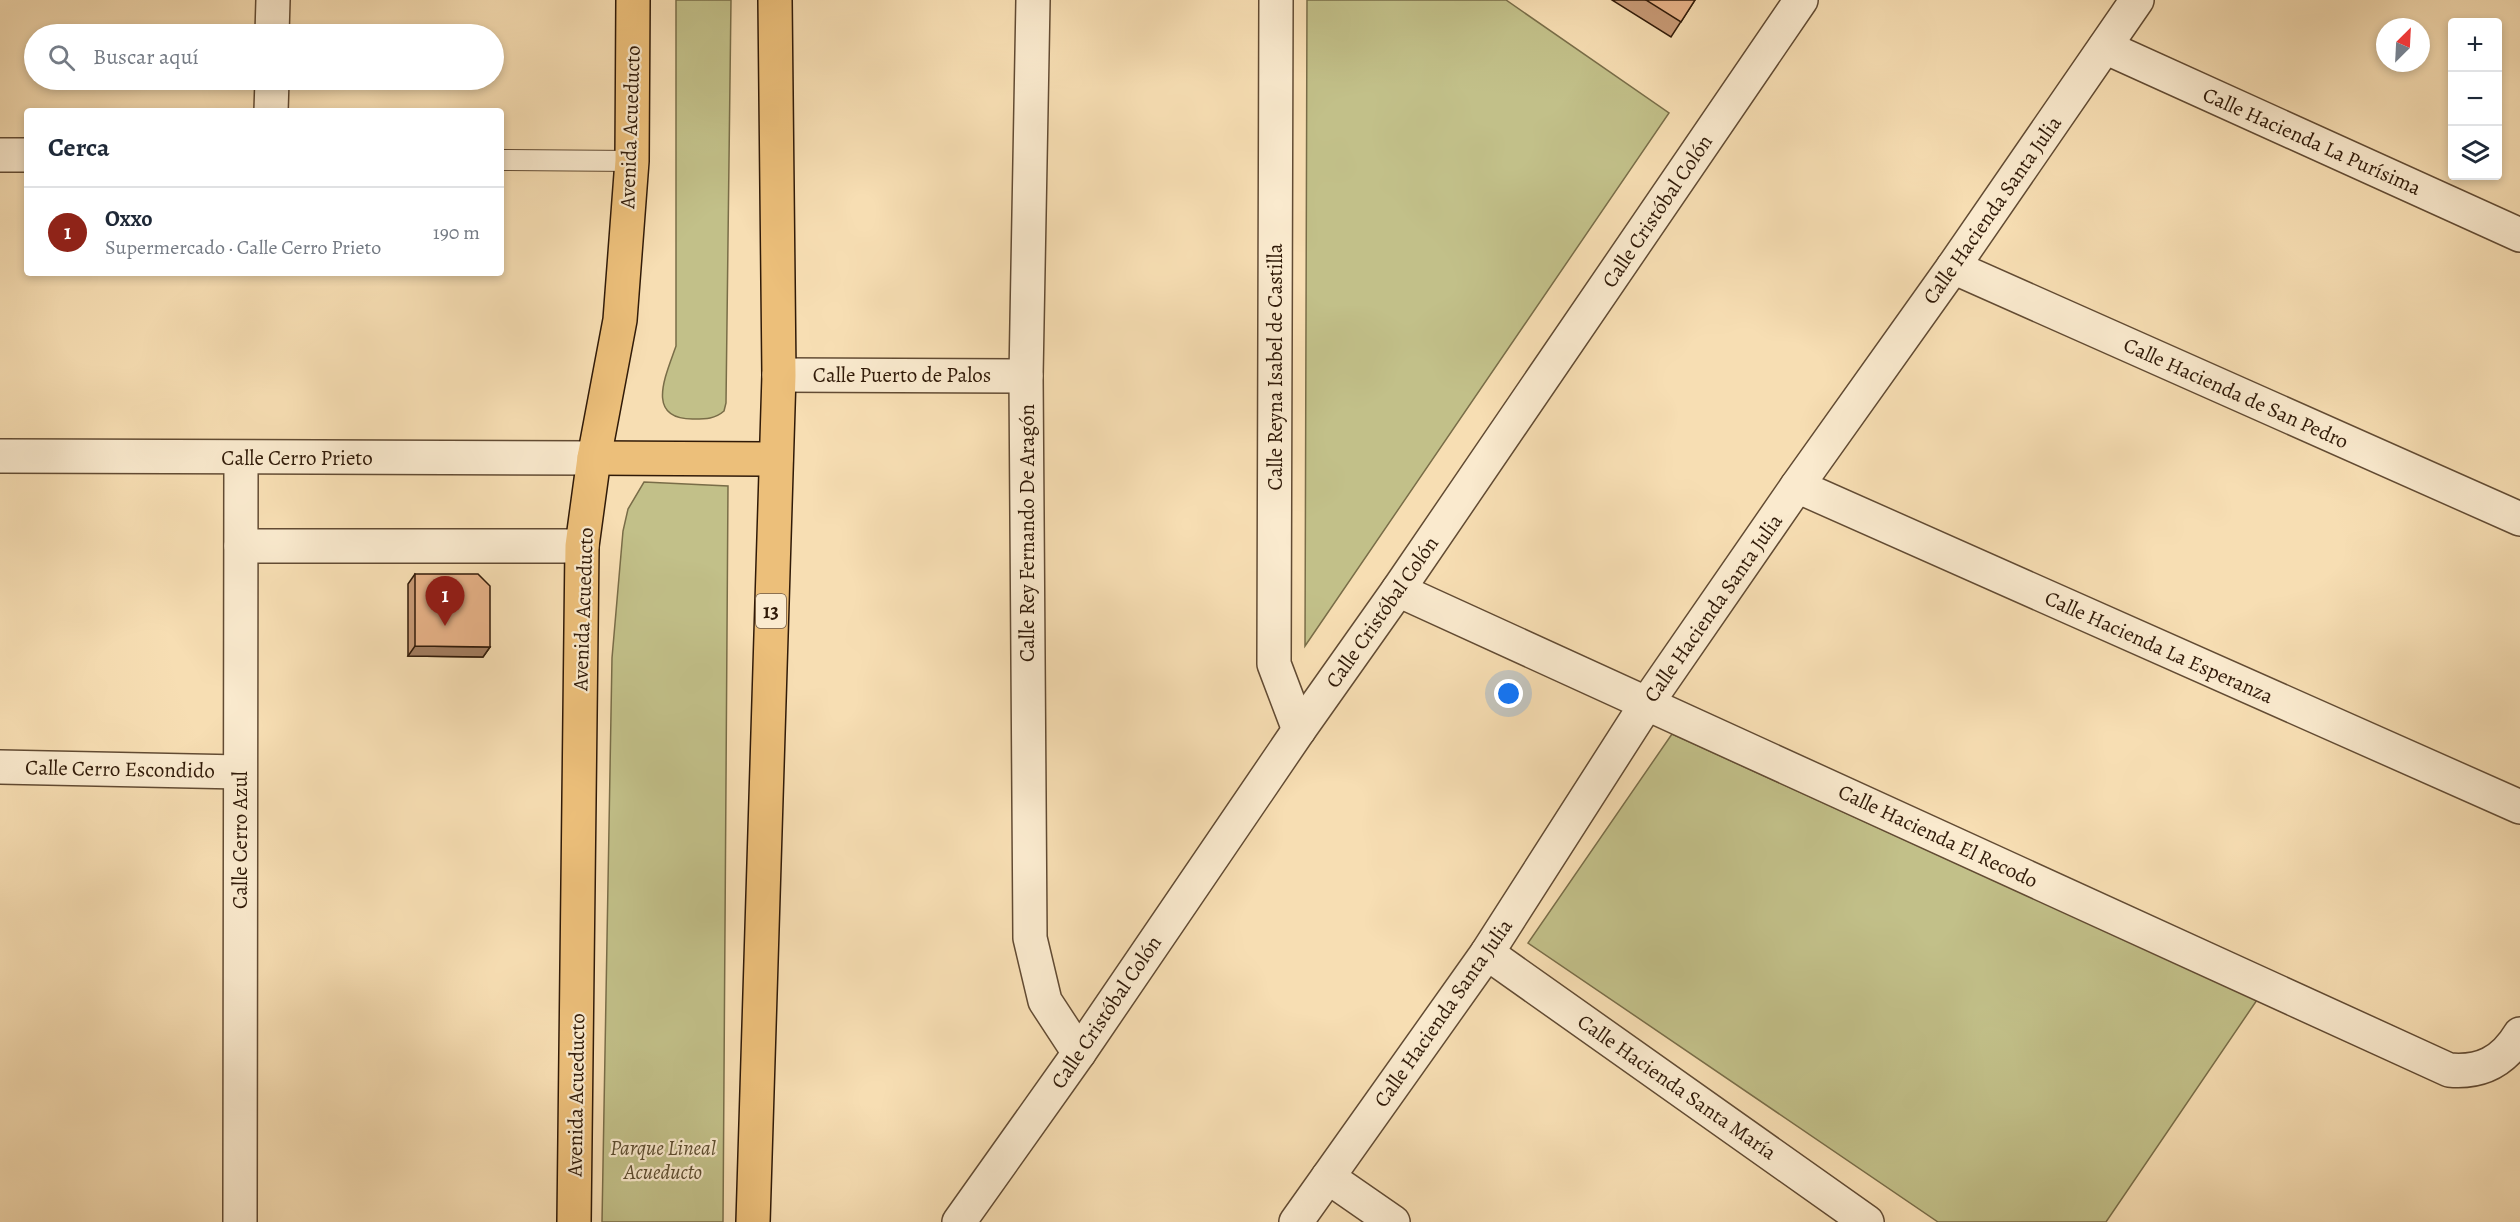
<!DOCTYPE html>
<html lang="es">
<head>
<meta charset="utf-8">
<style>
  body { margin:0; font-family:Alegreya,serif; background:#f6f6f7; color:#1f2937 }
  .controls { position:absolute; right:18px; top:18px; display:grid; overflow:hidden; border-radius:6px; box-shadow:0 3px 9px #0003 }
  .controls button { width:54px; height:54px; display:grid; place-items:center; padding:0; border:0; border-bottom:2px solid #e0e1e3; background:#fff; color:#1f2937; font:30px sans-serif }
  .compass { position:absolute; left:2376px; top:18px; width:54px; height:54px; border-radius:50%; background:#fff; box-shadow:0 3px 9px #0003; rotate:24deg }
  .you { position:absolute; left:1509px; top:694px; width:21px; height:21px; margin:-15px; border:4px solid #fff; border-radius:50%; background:#1a73e8; box-shadow:0 0 0 9px #1a73e833 }
  .badge { display:grid; place-items:center; width:39px; height:39px; border-radius:50%; background:#8f2418; color:#fff; font-size:20px; font-weight:700 }
  .pin { position:absolute; translate:-50% -50px; filter:drop-shadow(0 2px 3px #0008) }
  .pin::after { content:''; position:absolute; top:32px; width:21px; height:18px; background:inherit; clip-path:polygon(0 0,100% 0,50% 100%) }
  .list { margin:0; padding:0; list-style:none }
  h2 { display:flex; justify-content:space-between; align-items:center; height:78px; margin:0; padding:0 24px; font-size:26px }
  h2 small { font-size:20px; font-weight:400; color:#747a83 }
  .list li { display:grid; grid-template-columns:39px 1fr auto; gap:18px; align-items:center; box-sizing:border-box; height:90px; padding:0 24px; border-top:2px solid #e0e1e3 }
  .list b { display:block; font-size:22px; white-space:nowrap }
  .list p { margin:0; font-size:20px; white-space:nowrap; color:#747a83 }
  .list em { font-size:20px; font-style:normal; color:#747a83 }
  .icon { flex:none; width:33px; height:33px; fill:none; stroke:currentColor; stroke-width:2; stroke-linecap:round; stroke-linejoin:round }
  .map { position:relative; flex:none; width:2520px; height:1222px; overflow:hidden }
  .search { position:absolute; background:#fff; box-shadow:0 3px 9px #0003; left:24px; top:24px; width:480px; height:66px; display:flex; align-items:center; gap:15px; box-sizing:border-box; padding:0 21px; border-radius:33px; color:#747a83; font-size:22px }
  .panel { position:absolute; background:#fff; box-shadow:0 3px 9px #0003; left:24px; top:108px; width:480px; height:168px; border-radius:6px }
  .map>svg:first-child { display:block }
  .green { fill:#c2c089; stroke:#796d48; stroke-width:1.5 }
  .lines { fill:none; stroke-linecap:round; stroke-linejoin:round }
  .service-casing { stroke:#624b33; stroke-width:22 }
  .minor-casing { stroke:#624b33; stroke-width:36 }
  .primary-casing { stroke:#301a08; stroke-width:36 }
  .service { stroke:#faeace; stroke-width:20 }
  .minor { stroke:#faeace; stroke-width:33 }
  .primary { stroke:#ecbf7a; stroke-width:33 }
  .wall { fill:#c89a76; stroke:#301a08; stroke-width:1.5 }
  .shaded-wall { fill:#a27d60; stroke:#301a08; stroke-width:1.5 }
  .building { fill:#e8b389; stroke:#301a08; stroke-width:1.5 }
  .labels { text-anchor:middle; dominant-baseline:central; stroke-width:4.5; stroke-linejoin:round; paint-order:stroke }
  .shield { fill:#faeace; stroke:#6d5843; stroke-width:1.5 }
  .shield-label { font-size:20px; font-weight:bold; fill:#301a08 }
  .street-label { font-size:21px; fill:#301a08; stroke:#faeace }
  .park-label { font-size:21px; font-style:italic; fill:#5c4c2f; stroke:#faeace }
</style>
</head>
<body>
<div class="map">
<svg width="2520" height="1222" viewBox="0 0 2520 1222">
  <rect width="100%" height="100%" fill="#f7deb3"/>
  <filter id="stains"><feTurbulence type="fractalNoise" baseFrequency=".00333" numOctaves="4"/><feColorMatrix values="0 0 0 0 .2 0 0 0 0 .09 0 0 0 0 .02 0 0 0 .5 -.17"/></filter>
  <radialGradient id="worn" r=".72"><stop offset=".6" stop-color="#630" stop-opacity="0"/><stop offset="1" stop-color="#630" stop-opacity=".3"/></radialGradient>
  <g class="green">
    <path d="M 676,0 L 731,0 L 726,403 L 724,411 C 715,419 706,419 694,419 C 644,420 666,375 676,346 Z"/>
    <polygon points="1307,0 1506,0 1669,113 1305,646"/>
    <polygon points="644,482 728,486 723,1222 602,1222 612,658 623,531 628,509"/>
    <polygon points="1672,734 2257,1000 2106,1222 1938,1222 1528,943"/>
  </g>
  <g class="lines">
    <g class="service-casing">
      <polyline id="service" points="501,160 632,161"/>
    </g>
    <g class="minor-casing">
      <g id="minor">
        <polyline points="1033,0 1026,376 1030,938 1045,1001 1079,1053"/>
        <polyline points="1276,0 1274,664 1299,730"/>
        <polyline points="272,34 273,0"/>
        <polyline points="2105,47 2520,235"/>
        <polyline points="271,111 272,80"/>
        <polyline points="0,155 27,155"/>
        <polyline points="1953,267 2520,519"/>
        <polyline points="779,375 1026,376"/>
        <polyline points="0,456 594,458"/>
        <polyline points="1797,486 2520,807"/>
        <polyline points="241,546 582,546"/>
        <path d="M 1398,590 L 2449,1070 C 2481,1073 2503,1062 2520,1034"/>
        <polyline points="0,767 240,772"/>
        <polyline points="1487,953 1867,1222"/>
        <polyline points="1328,1177 1393,1222"/>
        <polyline points="240,1222 241,458"/>
        <polyline points="959,1222 1079,1053 1299,730 1398,590 1801,0"/>
        <polyline points="1296,1222 1487,953 1647,703 1797,486 1953,267 2137,0"/>
      </g>
    </g>
    <g class="primary-casing">
      <g id="primary">
        <polyline points="594,458 776,459"/>
        <polyline points="574,1222 582,546 594,458 620,320 632,161 633,0"/>
        <polyline points="753,1222 779,375 775,0"/>
      </g>
    </g>
    <use href="#service" class="service"/>
    <use href="#minor" class="minor"/>
    <use href="#primary" class="primary"/>
  </g>
  <g class="wall">
    <polygon points="1612,0 1695,0 1671,37"/>
    <polygon points="415,574 490,647 483,657 408,656 408,584"/>
  </g>
  <polygon class="shaded-wall" points="415,646 490,647 483,657 408,656"/>
  <g class="building">
    <polygon points="1646,0 1695,0 1681,22"/>
    <polygon points="415,574 478,574 490,586 490,647 415,646"/>
  </g>
  <g class="labels">
    <rect class="shield" x="756" y="594" width="30" height="34" rx="4.5"/>
    <g class="shield-label">
      <text x="771" y="611">13</text>
    </g>
    <g class="street-label">
      <text transform="translate(630 127) rotate(-88)">Avenida Acueducto</text>
      <text transform="translate(2312 141) rotate(24)">Calle Hacienda La Purísima</text>
      <text transform="translate(1992 210) rotate(-55)">Calle Hacienda Santa Julia</text>
      <text transform="translate(1657 211) rotate(-56)">Calle Cristóbal Colón</text>
      <text transform="translate(1275 367) rotate(-90)">Calle Reyna Isabel de Castilla</text>
      <text x="902" y="375">Calle Puerto de Palos</text>
      <text transform="translate(2236 393) rotate(24)">Calle Hacienda de San Pedro</text>
      <text x="297" y="458">Calle Cerro Prieto</text>
      <text transform="translate(1027 533) rotate(-90)">Calle Rey Fernando De Aragón</text>
      <text transform="translate(1713 608) rotate(-55)">Calle Hacienda Santa Julia</text>
      <text transform="translate(583 609) rotate(-88)">Avenida Acueducto</text>
      <text transform="translate(1382 612) rotate(-55)">Calle Cristóbal Colón</text>
      <text transform="translate(2159 647) rotate(24)">Calle Hacienda La Esperanza</text>
      <text transform="translate(120 769) rotate(1)">Calle Cerro Escondido</text>
      <text transform="translate(1938 836) rotate(25)">Calle Hacienda El Recodo</text>
      <text transform="translate(240 840) rotate(-90)">Calle Cerro Azul</text>
      <text transform="translate(1106 1012) rotate(-56)">Calle Cristóbal Colón</text>
      <text transform="translate(1443 1013) rotate(-55)">Calle Hacienda Santa Julia</text>
      <text transform="translate(1677 1087) rotate(35)">Calle Hacienda Santa María</text>
      <text transform="translate(576 1095) rotate(-89)">Avenida Acueducto</text>
    </g>
    <g class="park-label">
      <text x="663" y="1148">Parque Lineal<tspan x="663" dy="24">Acueducto</tspan></text>
    </g>
  </g>
  <rect width="100%" height="100%" filter="url(#stains)"/>
  <rect width="100%" height="100%" fill="url(#worn)"/>
</svg>
<div class="controls">
<button>+</button>
<button>−</button>
<button><svg class="icon" aria-label="layers" viewBox="0 0 24 24"><path d="M12 4l9 5-9 5-9-5zM3 14l9 5 9-5"/></svg></button>
</div>
<svg class="compass" viewBox="-18 -18 36 36"><path d="M0-13l5 13h-10z" fill="#e53935"/><path d="M0 13l5-13h-10z" fill="#747a83"/></svg>
<div class="you"></div>
<div class="pin badge" style="left:445px;top:626px">1</div>
<div class="search"><svg class="icon" aria-label="search" viewBox="0 0 24 24"><circle cx="10" cy="10" r="6"/><path d="M15 15l6 6"/></svg>Buscar aquí</div>
<section class="panel">
<h2>Cerca<small></small></h2>
<ul class="list">
<li><span class="badge">1</span><div><b>Oxxo</b><p>Supermercado · Calle Cerro Prieto</p></div><em>190 m</em></li>
</ul>
</section>
</div>
</body>
</html>
